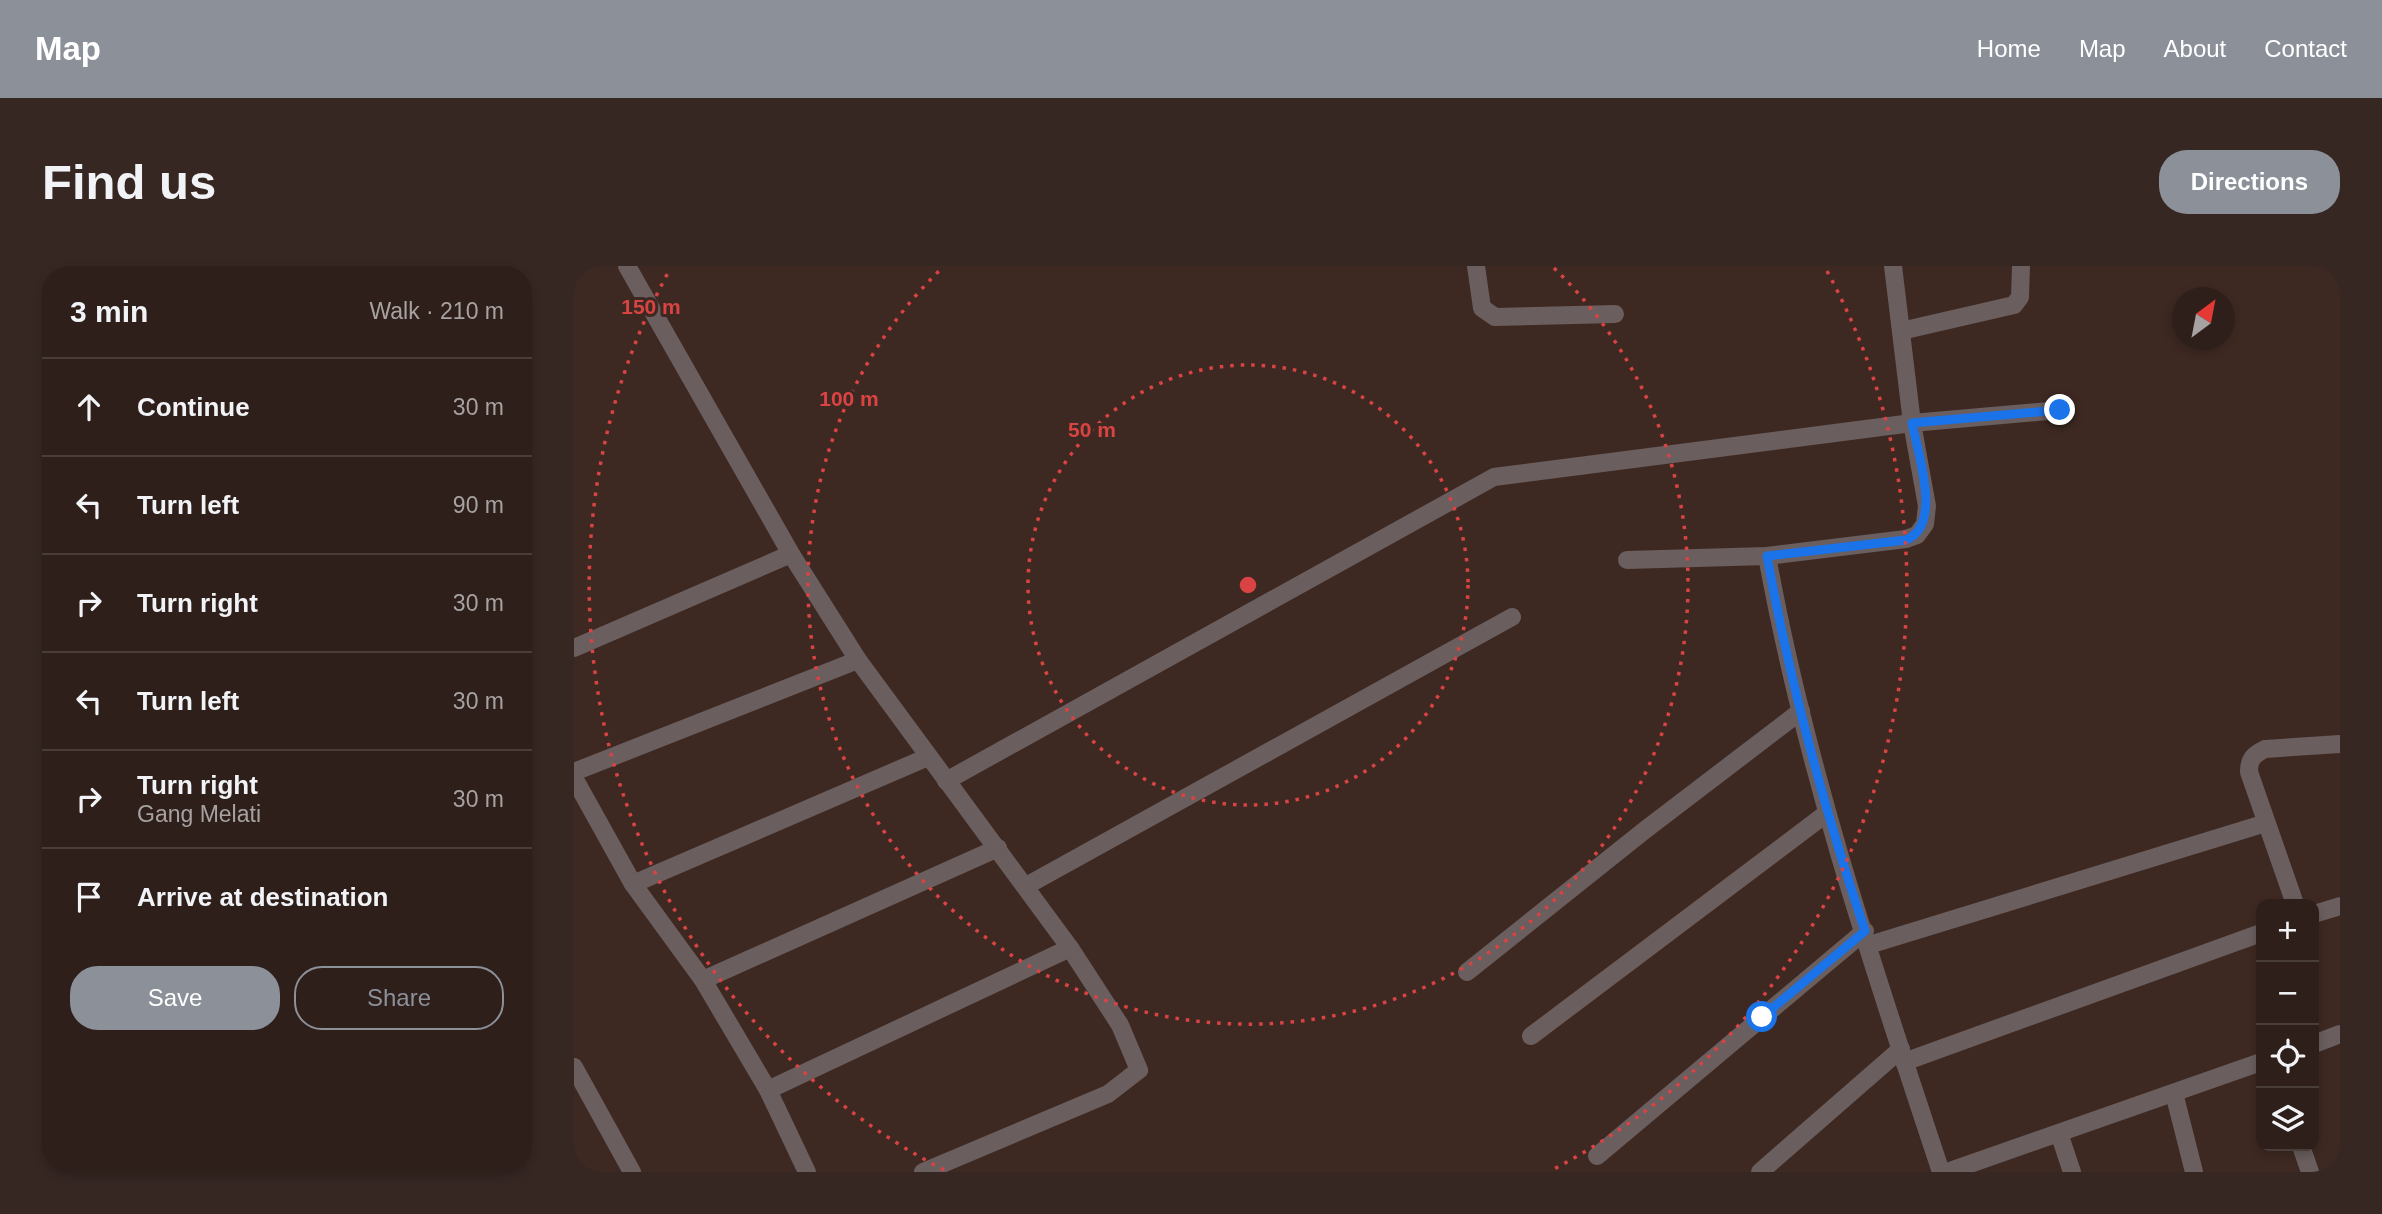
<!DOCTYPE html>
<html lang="en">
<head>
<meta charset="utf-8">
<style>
  body { margin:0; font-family:Helvetica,sans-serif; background:#362723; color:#f1f3f6 }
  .controls { position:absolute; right:21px; bottom:21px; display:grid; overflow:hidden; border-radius:14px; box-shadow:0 4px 10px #0003 }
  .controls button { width:63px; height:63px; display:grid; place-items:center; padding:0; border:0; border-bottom:2px solid #493d39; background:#2e1f1a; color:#f1f3f6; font:35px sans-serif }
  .compass { position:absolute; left:1598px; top:21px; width:63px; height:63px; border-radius:50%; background:#2e1f1a; box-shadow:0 4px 10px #0003; rotate:32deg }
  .stop { position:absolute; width:21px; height:21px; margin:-16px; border:5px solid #1a73e8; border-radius:50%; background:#fff }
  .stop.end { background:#1a73e8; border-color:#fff; box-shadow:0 2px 7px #0008 }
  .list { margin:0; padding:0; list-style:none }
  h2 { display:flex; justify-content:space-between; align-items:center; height:91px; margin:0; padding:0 28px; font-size:30px }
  h2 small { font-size:23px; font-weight:400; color:#a7a2a2 }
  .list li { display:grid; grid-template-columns:46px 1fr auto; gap:21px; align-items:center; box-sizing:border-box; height:98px; padding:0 28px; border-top:2px solid #493d39 }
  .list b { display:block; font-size:26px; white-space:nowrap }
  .list p { margin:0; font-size:23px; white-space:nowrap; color:#a7a2a2 }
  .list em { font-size:23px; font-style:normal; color:#a7a2a2 }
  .actions { display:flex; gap:14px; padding:21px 28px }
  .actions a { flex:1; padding:16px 0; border:2px solid #8c9099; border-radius:28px; text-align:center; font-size:24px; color:#8c9099 }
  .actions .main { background:#8c9099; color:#fff }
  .icon { flex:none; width:38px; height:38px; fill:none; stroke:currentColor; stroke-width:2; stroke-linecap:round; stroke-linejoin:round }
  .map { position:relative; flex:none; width:1766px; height:906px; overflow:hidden; border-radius:28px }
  header { display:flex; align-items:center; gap:42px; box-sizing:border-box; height:98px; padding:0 35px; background:#8c9099; color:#fff }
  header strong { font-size:33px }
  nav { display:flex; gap:38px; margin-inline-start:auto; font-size:24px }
  .intro { display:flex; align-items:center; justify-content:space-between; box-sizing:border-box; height:168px; padding:0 42px }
  h1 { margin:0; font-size:49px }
  .button { padding:18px 32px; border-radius:28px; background:#8c9099; color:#fff; font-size:24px; font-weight:700 }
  main { display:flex; gap:42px; padding:0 42px }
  aside { flex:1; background:#2e1f1a; border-radius:28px; box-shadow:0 4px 10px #0003 }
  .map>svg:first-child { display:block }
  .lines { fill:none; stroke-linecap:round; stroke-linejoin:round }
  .minor { stroke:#6a5e5e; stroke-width:18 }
  .route { stroke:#1a73e8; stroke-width:9 }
  .ring { fill:none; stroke:#d94343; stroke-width:3.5; stroke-dasharray:3.5 7 }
  .centre { fill:#d94343; stroke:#3e2922; stroke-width:3.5 }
  .ring-label { font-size:21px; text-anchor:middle; font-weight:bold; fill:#d94343; stroke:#3e2922; stroke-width:6; stroke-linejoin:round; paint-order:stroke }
</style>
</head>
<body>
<header>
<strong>Map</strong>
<nav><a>Home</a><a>Map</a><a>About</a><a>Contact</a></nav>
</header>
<div class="intro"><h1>Find us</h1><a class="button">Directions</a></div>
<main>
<aside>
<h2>3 min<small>Walk · 210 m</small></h2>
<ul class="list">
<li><svg class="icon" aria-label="ahead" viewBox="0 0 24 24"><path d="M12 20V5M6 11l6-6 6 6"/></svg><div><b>Continue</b></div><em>30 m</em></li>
<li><svg class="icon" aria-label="left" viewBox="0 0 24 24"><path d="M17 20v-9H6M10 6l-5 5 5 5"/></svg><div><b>Turn left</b></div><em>90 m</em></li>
<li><svg class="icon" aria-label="right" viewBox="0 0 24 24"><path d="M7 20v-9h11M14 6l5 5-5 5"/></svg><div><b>Turn right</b></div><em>30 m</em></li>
<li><svg class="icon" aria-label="left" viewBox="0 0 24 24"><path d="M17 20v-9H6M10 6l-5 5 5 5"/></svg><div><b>Turn left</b></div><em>30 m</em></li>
<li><svg class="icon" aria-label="right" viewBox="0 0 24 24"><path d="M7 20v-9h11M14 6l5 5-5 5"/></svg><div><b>Turn right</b><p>Gang Melati</p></div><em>30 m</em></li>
<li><svg class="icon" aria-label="arrive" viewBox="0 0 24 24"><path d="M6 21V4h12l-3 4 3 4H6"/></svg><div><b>Arrive at destination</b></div></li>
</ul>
<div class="actions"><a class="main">Save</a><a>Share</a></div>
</aside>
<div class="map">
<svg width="1766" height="906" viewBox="0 0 1766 906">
  <rect width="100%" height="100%" fill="#3e2922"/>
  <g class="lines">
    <g class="minor">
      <polyline points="53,0 217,288 284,394 496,682 546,759 565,804 534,828 349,906"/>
      <polyline points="902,0 908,42 921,51 1041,48"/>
      <polyline points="1327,65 1440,39 1446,31 1447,0"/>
      <path d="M 1193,290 C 1231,500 1300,704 1367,906"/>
      <polyline points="1053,294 1193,290 1332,273 1343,269 1351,258 1353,240 1338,157 1319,0"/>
      <polyline points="0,382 217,288"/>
      <polyline points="0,506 284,394"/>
      <polyline points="0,512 59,618 129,714 194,824 233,906"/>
      <polyline points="372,515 920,211 1338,157 1486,144"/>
      <polyline points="59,618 354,491"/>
      <polyline points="452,620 938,351"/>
      <path d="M 1721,638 L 1675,506 C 1675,493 1679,489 1691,483 L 1766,478"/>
      <polyline points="1740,648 1766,640"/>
      <polyline points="1295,679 1692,557"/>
      <polyline points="893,706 1071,564 1227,445"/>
      <polyline points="129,714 424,582"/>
      <polyline points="957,770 1253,547"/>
      <polyline points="1740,778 1766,768"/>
      <polyline points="1330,796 1687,667"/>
      <polyline points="0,801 58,906"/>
      <polyline points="194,824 496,682"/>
      <polyline points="1600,827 1620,906"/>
      <polyline points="1485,867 1498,906"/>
      <polyline points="1727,880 1736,906"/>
      <polyline points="1023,890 1291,665"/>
      <polyline points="1186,906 1327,783"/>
      <polyline points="1373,906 1687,796"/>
    </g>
  </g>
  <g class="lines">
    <path class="route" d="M 1188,751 L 1291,665 C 1250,542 1216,418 1193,290 L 1332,274 C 1369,259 1344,188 1338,157 L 1486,144"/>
  </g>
  <g class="ring">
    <circle cx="674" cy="319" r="220"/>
    <path d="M980 2A440 440 0 1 1 368 2"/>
    <path d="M370 904A659 659 0 0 1 95 5M1253 5A659 659 0 0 1 978 904"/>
  </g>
  <circle cx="674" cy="319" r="10" class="centre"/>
  <g class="ring-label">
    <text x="77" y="48">150 m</text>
    <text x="275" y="140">100 m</text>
    <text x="518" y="171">50 m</text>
  </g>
</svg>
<div class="controls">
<button>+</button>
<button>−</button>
<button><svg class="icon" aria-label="locate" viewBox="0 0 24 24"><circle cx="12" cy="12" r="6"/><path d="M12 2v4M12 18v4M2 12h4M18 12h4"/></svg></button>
<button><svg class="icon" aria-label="layers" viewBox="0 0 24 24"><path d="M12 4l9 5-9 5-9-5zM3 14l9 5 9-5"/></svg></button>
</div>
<svg class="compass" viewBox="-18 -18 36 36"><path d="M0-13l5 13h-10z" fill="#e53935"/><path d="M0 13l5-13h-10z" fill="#a7a2a2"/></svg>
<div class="stop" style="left:1188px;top:751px"></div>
<div class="stop end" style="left:1486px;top:144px"></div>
</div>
</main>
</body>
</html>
